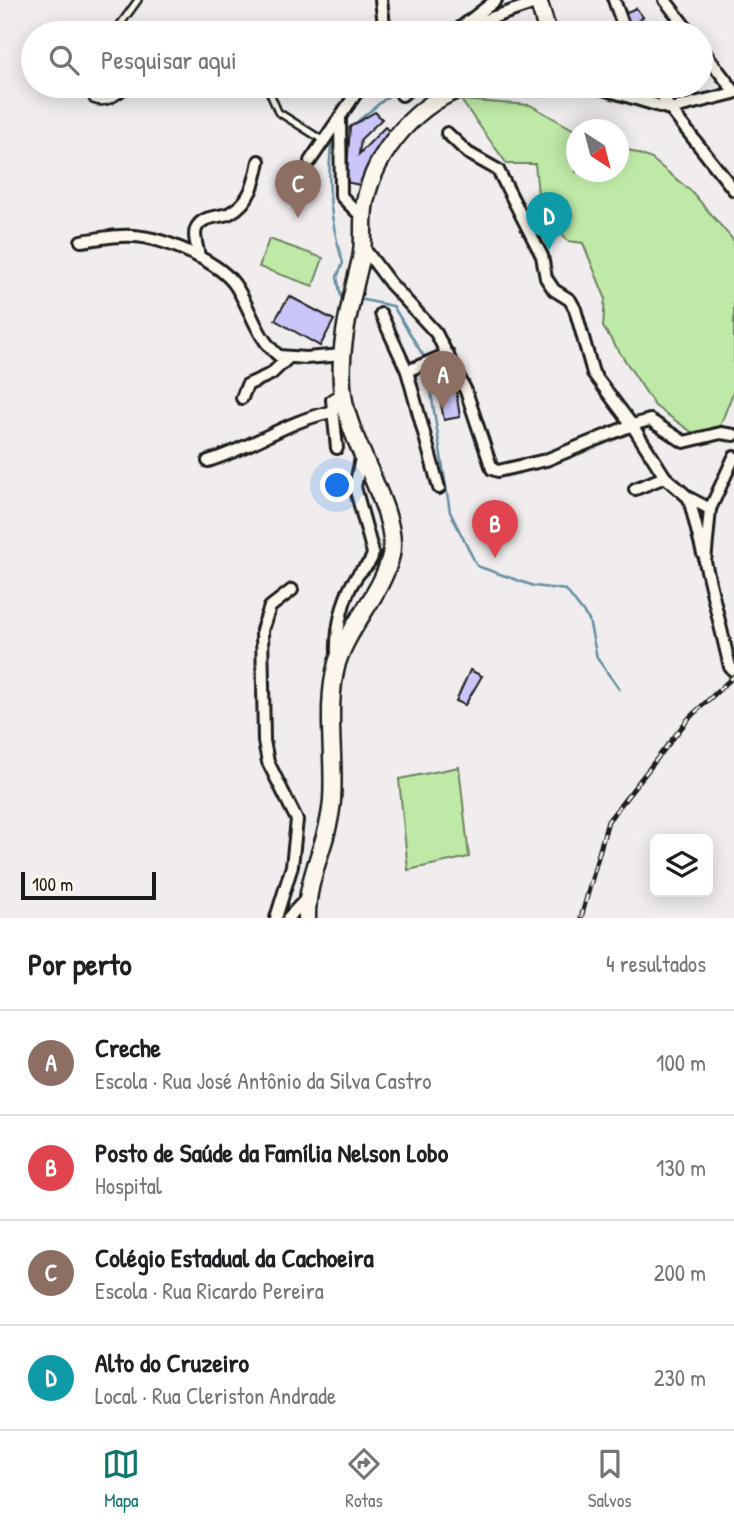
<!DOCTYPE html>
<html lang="pt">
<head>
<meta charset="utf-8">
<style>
  body { margin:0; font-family:"Patrick Hand",sans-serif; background:#f6f6f6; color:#202124 }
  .controls { position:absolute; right:21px; bottom:21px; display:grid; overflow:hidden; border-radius:10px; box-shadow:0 4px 18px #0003 }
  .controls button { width:63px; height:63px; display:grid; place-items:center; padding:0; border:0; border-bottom:2px solid #e0e0e0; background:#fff; color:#202124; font:35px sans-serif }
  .compass { position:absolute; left:566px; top:119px; width:63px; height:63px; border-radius:50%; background:#fff; box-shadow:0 4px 18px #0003; rotate:144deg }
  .scale { position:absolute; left:21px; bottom:18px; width:135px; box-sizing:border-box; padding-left:7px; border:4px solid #1c1c1c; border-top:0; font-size:19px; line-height:24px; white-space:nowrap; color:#1c1c1c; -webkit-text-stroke:5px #fbf7ec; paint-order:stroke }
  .you { position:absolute; left:338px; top:486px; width:24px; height:24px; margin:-18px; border:5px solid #fff; border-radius:50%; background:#1a73e8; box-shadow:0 0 0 10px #1a73e833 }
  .badge { display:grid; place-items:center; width:46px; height:46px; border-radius:50%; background:#0f766e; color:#fff; font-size:23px; font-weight:700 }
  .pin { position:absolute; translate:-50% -58px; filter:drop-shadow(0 2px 4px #0008) }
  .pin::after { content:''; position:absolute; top:37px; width:24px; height:21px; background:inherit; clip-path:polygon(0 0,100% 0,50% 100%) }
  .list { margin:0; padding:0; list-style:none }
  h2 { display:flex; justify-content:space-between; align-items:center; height:91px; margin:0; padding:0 28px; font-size:30px }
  h2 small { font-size:23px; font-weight:400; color:#757577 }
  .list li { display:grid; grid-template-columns:46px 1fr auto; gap:21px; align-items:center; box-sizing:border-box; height:105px; padding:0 28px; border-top:2px solid #e0e0e0 }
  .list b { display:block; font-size:26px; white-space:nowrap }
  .list p { margin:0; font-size:23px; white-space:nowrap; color:#757577 }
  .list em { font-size:23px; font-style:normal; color:#757577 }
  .icon { flex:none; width:38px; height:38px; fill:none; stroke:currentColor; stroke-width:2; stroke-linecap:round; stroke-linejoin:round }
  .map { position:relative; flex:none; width:734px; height:918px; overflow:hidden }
  .search { position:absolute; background:#fff; box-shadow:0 4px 18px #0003; left:21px; right:21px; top:21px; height:77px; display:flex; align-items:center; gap:18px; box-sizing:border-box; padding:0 24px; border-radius:38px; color:#757577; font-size:26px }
  .sheet { height:511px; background:#fff }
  nav { display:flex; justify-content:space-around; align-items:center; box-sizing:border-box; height:98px; border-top:2px solid #e0e0e0; background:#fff; font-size:19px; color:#757577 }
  nav a { display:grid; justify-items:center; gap:4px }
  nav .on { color:#0f766e }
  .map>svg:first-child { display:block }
  .green { fill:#bee9a6; stroke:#6d8261; stroke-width:2 }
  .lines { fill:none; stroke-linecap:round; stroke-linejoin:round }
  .stream { stroke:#668ea1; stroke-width:2.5 }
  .building { fill:#cbc6f9; stroke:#1c1c1c; stroke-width:2 }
  .service-casing { stroke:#1c1c1c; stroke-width:10 }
  .minor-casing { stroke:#1c1c1c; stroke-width:16 }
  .primary-casing { stroke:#1c1c1c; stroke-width:21 }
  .service { stroke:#fbf7ec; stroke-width:5 }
  .minor { stroke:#fbf7ec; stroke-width:10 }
  .primary { stroke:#fbf7ec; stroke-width:16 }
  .rail-casing { stroke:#1c1c1c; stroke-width:5 }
  .rail { stroke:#fbf7ec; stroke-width:2.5; stroke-dasharray:8; stroke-linecap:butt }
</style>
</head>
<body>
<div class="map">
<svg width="734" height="918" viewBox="0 0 734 918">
  <rect width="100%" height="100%" fill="#f1edef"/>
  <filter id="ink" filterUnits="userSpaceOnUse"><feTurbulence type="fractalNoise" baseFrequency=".0143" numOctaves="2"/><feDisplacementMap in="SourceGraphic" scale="14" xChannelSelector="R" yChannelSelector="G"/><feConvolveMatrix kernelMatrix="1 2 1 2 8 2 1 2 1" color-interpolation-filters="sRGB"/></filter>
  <g filter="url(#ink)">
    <g class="green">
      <polygon points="461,100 530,105 576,131 576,172 618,172 619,146 652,159 692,192 734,241 734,390 720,426 693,433 655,406 603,327 605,297 583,243 568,241 556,227 566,201 538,194 535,164 507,164"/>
      <polygon points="269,239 323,258 313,286 259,267"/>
      <polygon points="459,767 469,857 408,870 399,779"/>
    </g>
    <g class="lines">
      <g class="stream">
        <polyline points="348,129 401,86"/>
        <path d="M 331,144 C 327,189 330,220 343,263 L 337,277 L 341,297 L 346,297"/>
        <polyline points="359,299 393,306 426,360"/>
        <polyline points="427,367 450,512 477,566 534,586 566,590 589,620 597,658 619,689"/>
      </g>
    </g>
    <g class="building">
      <polygon points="636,8 643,17 630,26 620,15"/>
      <polygon points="375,112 382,119 361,139 359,154 385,127 394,136 376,153 364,186 346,182 350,127"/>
      <polygon points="289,296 334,320 320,346 275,320"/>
      <polygon points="454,378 460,417 444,420 437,382"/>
      <polygon points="470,670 482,676 465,705 456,701"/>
    </g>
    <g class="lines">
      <g class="service-casing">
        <g id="service">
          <polyline points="114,33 138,0"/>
          <path d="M 88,86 L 93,100 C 108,106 119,95 131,86"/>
          <polyline points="267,86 278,112 324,141"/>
        </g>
      </g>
      <g class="minor-casing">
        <g id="minor">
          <polyline points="381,0 385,33"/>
          <polyline points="614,0 626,33"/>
          <polyline points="665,0 690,33"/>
          <polyline points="455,32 496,0"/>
          <polyline points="465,33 474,24 538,2"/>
          <polyline points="701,48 734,91"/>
          <polyline points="593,86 670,109"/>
          <polyline points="657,86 670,109 734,190"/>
          <polyline points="402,95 412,86"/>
          <polyline points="670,109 734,93"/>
          <polyline points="340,120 341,196 362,217"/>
          <polyline points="310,161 361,86"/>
          <path d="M 81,241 C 98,239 117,234 134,236 C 164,238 222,262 237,288 C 252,312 257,338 279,356 L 306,358 L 343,355"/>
          <polyline points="363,247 390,283 436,333 466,391 492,469 498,471 546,460 632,425 593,373 575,309 570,300 554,290 546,278 542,256 498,170 468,153 447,133"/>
          <path d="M 199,257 C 198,249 193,236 196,229 C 201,215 220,218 230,213 C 251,202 255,181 259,161"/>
          <polyline points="381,314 407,371 439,488"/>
          <polyline points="407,371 448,354"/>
          <polyline points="242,398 247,385 271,374 288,358"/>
          <polyline points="337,448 332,400 342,394"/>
          <polyline points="734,457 710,509 705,562 730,667 734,671"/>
          <path d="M 208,461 C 253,447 287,421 331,412"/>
          <polyline points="635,489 665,477"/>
          <polyline points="689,498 665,477 632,425 650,420 684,442 721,433 734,435"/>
          <polyline points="703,554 689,498 710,509"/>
          <path d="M 337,653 C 336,630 343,595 357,576 C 363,567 371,565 373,553 L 355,487 L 361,458"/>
          <polyline points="276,918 292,866 297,820 268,762 264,741 262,630 270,607 292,590"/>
          <polyline points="288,918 306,899"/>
        </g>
      </g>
      <g class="primary-casing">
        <g id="primary">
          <polyline points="538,0 548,33"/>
          <path d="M 307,918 C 306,876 329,842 332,800 C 335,755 325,707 337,663 C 349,625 382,594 391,555 C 400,513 349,444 343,395 C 337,351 351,301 361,259 C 365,240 361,221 365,202 C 375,151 419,100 469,86"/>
        </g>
      </g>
      <use href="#service" class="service"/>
      <use href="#minor" class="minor"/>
      <use href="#primary" class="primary"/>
      <g class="rail-casing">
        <polyline id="rail" points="581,918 608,821 689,718 734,676"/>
      </g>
      <use href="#rail" class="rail"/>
    </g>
  </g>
</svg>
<div class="controls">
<button><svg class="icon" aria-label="layers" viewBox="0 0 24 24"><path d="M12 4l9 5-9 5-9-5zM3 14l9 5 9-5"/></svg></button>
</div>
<svg class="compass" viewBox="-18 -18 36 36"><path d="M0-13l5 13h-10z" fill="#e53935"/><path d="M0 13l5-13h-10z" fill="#757577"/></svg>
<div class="scale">100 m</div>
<div class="you"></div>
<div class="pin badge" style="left:443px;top:409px;background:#8d6e63">A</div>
<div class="pin badge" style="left:495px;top:558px;background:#e0444e">B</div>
<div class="pin badge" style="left:298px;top:218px;background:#8d6e63">C</div>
<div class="pin badge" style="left:549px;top:250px;background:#0f9aa8">D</div>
<div class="search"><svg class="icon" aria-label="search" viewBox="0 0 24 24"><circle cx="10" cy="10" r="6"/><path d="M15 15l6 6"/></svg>Pesquisar aqui</div>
</div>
<section class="sheet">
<h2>Por perto<small>4 resultados</small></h2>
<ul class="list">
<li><span class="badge" style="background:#8d6e63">A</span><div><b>Creche</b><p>Escola · Rua José Antônio da Silva Castro</p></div><em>100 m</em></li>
<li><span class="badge" style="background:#e0444e">B</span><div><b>Posto de Saúde da Família Nelson Lobo</b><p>Hospital</p></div><em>130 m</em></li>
<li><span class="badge" style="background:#8d6e63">C</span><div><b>Colégio Estadual da Cachoeira</b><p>Escola · Rua Ricardo Pereira</p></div><em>200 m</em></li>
<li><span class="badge" style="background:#0f9aa8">D</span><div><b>Alto do Cruzeiro</b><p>Local · Rua Cleriston Andrade</p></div><em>230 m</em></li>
</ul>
</section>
<nav>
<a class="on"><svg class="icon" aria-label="map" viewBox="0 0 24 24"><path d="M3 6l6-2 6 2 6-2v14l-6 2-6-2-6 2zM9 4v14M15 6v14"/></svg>Mapa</a>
<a><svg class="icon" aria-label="directions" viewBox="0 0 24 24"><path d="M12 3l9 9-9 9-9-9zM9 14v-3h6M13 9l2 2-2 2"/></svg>Rotas</a>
<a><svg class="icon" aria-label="saved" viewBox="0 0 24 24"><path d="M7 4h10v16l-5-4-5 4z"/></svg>Salvos</a>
</nav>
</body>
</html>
